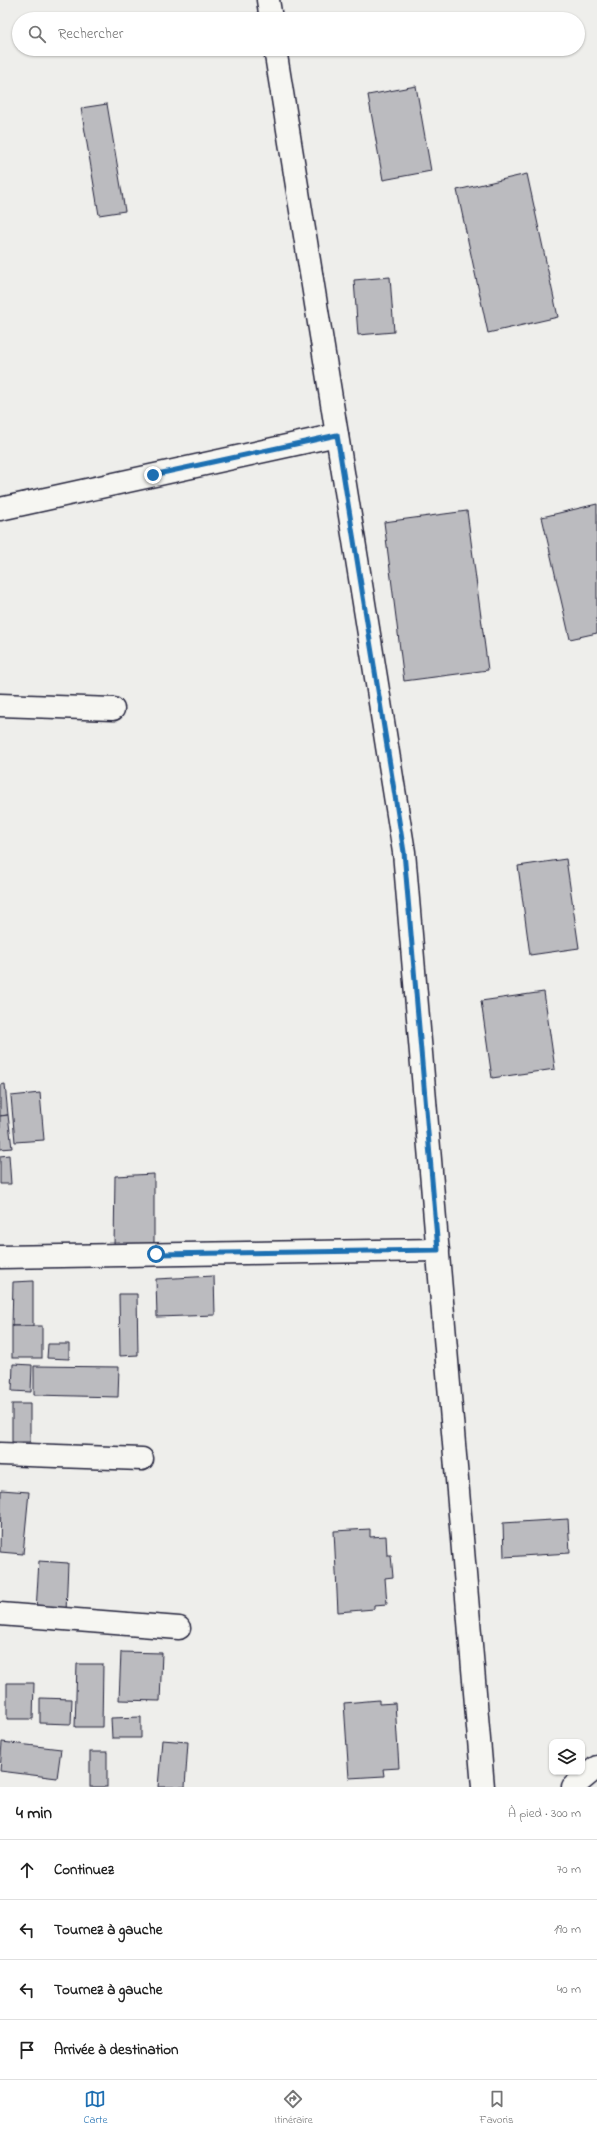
<!DOCTYPE html>
<html lang="fr">
<head>
<meta charset="utf-8">
<style>
  body { margin:0; font-family:"Indie Flower",sans-serif; background:#f2f2f2; color:#222 }
  .controls { position:absolute; right:12px; bottom:12px; display:grid; overflow:hidden; border-radius:8px; box-shadow:0 1px 3px #0004 }
  .controls button { width:36px; height:36px; display:grid; place-items:center; padding:0; border:0; border-bottom:1px solid #e0e0e0; background:#fff; color:#222; font:20px sans-serif }
  .stop { position:absolute; width:12px; height:12px; margin:-9px; border:3px solid #1f6fb2; border-radius:50%; background:#fff }
  .stop.end { background:#1f6fb2; border-color:#fff; box-shadow:0 1px 4px #0008 }
  .list { margin:0; padding:0; list-style:none }
  h2 { display:flex; justify-content:space-between; align-items:center; height:52px; margin:0; padding:0 16px; font-size:17px }
  h2 small { font-size:13px; font-weight:400; color:#767676 }
  .list li { display:grid; grid-template-columns:26px 1fr auto; gap:12px; align-items:center; box-sizing:border-box; height:60px; padding:0 16px; border-top:1px solid #e0e0e0 }
  .list b { display:block; font-size:15px; white-space:nowrap }
  .list em { font-size:13px; font-style:normal; color:#767676 }
  .icon { flex:none; width:22px; height:22px; fill:none; stroke:currentColor; stroke-width:2; stroke-linecap:round; stroke-linejoin:round }
  .map { position:relative; flex:none; width:597px; height:1787px; overflow:hidden }
  .search { position:absolute; background:#fff; box-shadow:0 1px 3px #0004; left:12px; right:12px; top:12px; height:44px; display:flex; align-items:center; gap:10px; box-sizing:border-box; padding:0 14px; border-radius:22px; color:#767676; font-size:15px }
  .sheet { height:292px; background:#fff }
  nav { display:flex; justify-content:space-around; align-items:center; box-sizing:border-box; height:56px; border-top:1px solid #e0e0e0; background:#fff; font-size:11px; color:#767676 }
  nav a { display:grid; justify-items:center; gap:2px }
  nav .on { color:#1f6fb2 }
  .map>svg:first-child { display:block }
  .building { fill:#bbbbbf; stroke:#22223b }
  .lines { fill:none; stroke-linecap:round; stroke-linejoin:round }
  .street-casing { stroke:#22223b; stroke-width:25 }
  .secondary-casing { stroke:#22223b; stroke-width:25 }
  .primary-casing { stroke:#22223b; stroke-width:25 }
  .street { stroke:#f6f6f2; stroke-width:22 }
  .secondary { stroke:#f6f6f2; stroke-width:22 }
  .primary { stroke:#f6f6f2; stroke-width:22 }
  .route { stroke:#1f6fb2; stroke-width:5 }
</style>
</head>
<body>
<div class="map">
<svg width="597" height="1787" viewBox="0 0 597 1787">
  <rect width="100%" height="100%" fill="#eeeeeb"/>
  <filter id="ink" filterUnits="userSpaceOnUse"><feTurbulence type="fractalNoise" baseFrequency=".025" numOctaves="2"/><feDisplacementMap in="SourceGraphic" scale="8" xChannelSelector="R" yChannelSelector="G"/><feConvolveMatrix kernelMatrix="1 2 1 2 8 2 1 2 1" color-interpolation-filters="sRGB"/></filter>
  <g filter="url(#ink)">
    <g class="building">
      <polygon points="416,86 431,171 383,180 368,95"/>
      <polygon points="107,104 125,211 99,215 81,108"/>
      <polygon points="527,174 558,317 488,333 457,190"/>
      <polygon points="390,277 394,332 358,335 354,280"/>
      <polygon points="597,504 597,633 570,639 542,517"/>
      <polygon points="467,511 488,670 404,681 384,522"/>
      <polygon points="566,859 579,948 530,955 518,866"/>
      <polygon points="544,992 555,1069 492,1078 481,1001"/>
      <polygon points="5,1084 8,1115 0,1116 0,1085"/>
      <polygon points="40,1093 44,1140 15,1142 11,1096"/>
      <polygon points="8,1115 12,1148 0,1149 0,1116"/>
      <polygon points="9,1155 11,1184 0,1184 0,1156"/>
      <polygon points="154,1174 154,1243 114,1247 115,1176"/>
      <polygon points="214,1276 215,1315 157,1317 156,1279"/>
      <polygon points="33,1281 33,1326 12,1326 13,1282"/>
      <polygon points="119,1294 137,1294 138,1355 120,1356"/>
      <rect x="12" y="1326" width="30" height="32"/>
      <polygon points="48,1344 69,1344 69,1359 47,1358"/>
      <polygon points="13,1364 32,1365 31,1392 12,1391"/>
      <polygon points="34,1366 119,1367 118,1397 34,1395"/>
      <rect x="12" y="1404" width="18" height="38"/>
      <polygon points="1,1490 29,1492 23,1554 0,1552"/>
      <polygon points="568,1519 570,1553 504,1557 503,1523"/>
      <polygon points="370,1529 370,1537 386,1536 387,1555 391,1555 393,1577 385,1578 387,1604 374,1605 374,1609 338,1612 334,1531"/>
      <polygon points="39,1561 68,1563 66,1612 36,1611"/>
      <polygon points="121,1652 162,1653 160,1701 119,1700"/>
      <polygon points="77,1664 103,1664 102,1727 75,1727"/>
      <polygon points="7,1683 34,1683 33,1719 7,1719"/>
      <polygon points="40,1698 72,1699 71,1724 40,1723"/>
      <polygon points="379,1700 379,1704 395,1703 399,1768 383,1769 384,1776 349,1778 344,1703"/>
      <polygon points="141,1717 141,1738 112,1738 111,1718"/>
      <polygon points="162,1740 188,1742 185,1787 158,1787"/>
      <polygon points="2,1742 61,1749 57,1778 0,1771"/>
      <rect x="90" y="1752" width="17" height="35"/>
    </g>
    <g class="lines">
      <g class="street-casing">
        <g id="street">
          <polyline points="0,509 337,435"/>
          <polyline points="0,705 113,709"/>
          <polyline points="0,1257 438,1250"/>
          <polyline points="0,1454 142,1459"/>
          <polyline points="0,1614 179,1628"/>
        </g>
      </g>
      <g class="secondary-casing">
        <polyline id="secondary" points="573,1787 597,1767"/>
      </g>
      <g class="primary-casing">
        <g id="primary">
          <polyline points="268,0 271,19"/>
          <polyline points="275,49 404,852 483,1787"/>
        </g>
      </g>
      <use href="#street" class="street"/>
      <use href="#secondary" class="secondary"/>
      <use href="#primary" class="primary"/>
    </g>
  </g>
  <g class="lines" filter="url(#ink)">
    <polyline class="route" points="153,475 337,435 404,852 438,1250 156,1254"/>
  </g>
</svg>
<div class="controls">
<button><svg class="icon" aria-label="layers" viewBox="0 0 24 24"><path d="M12 4l9 5-9 5-9-5zM3 14l9 5 9-5"/></svg></button>
</div>
<div class="stop" style="left:156px;top:1254px"></div>
<div class="stop end" style="left:153px;top:475px"></div>
<div class="search"><svg class="icon" aria-label="search" viewBox="0 0 24 24"><circle cx="10" cy="10" r="6"/><path d="M15 15l6 6"/></svg>Rechercher</div>
</div>
<section class="sheet">
<h2>4 min<small>À pied · 300 m</small></h2>
<ul class="list">
<li><svg class="icon" aria-label="ahead" viewBox="0 0 24 24"><path d="M12 20V5M6 11l6-6 6 6"/></svg><div><b>Continuez</b></div><em>70 m</em></li>
<li><svg class="icon" aria-label="left" viewBox="0 0 24 24"><path d="M17 20v-9H6M10 6l-5 5 5 5"/></svg><div><b>Tournez à gauche</b></div><em>190 m</em></li>
<li><svg class="icon" aria-label="left" viewBox="0 0 24 24"><path d="M17 20v-9H6M10 6l-5 5 5 5"/></svg><div><b>Tournez à gauche</b></div><em>40 m</em></li>
<li><svg class="icon" aria-label="arrive" viewBox="0 0 24 24"><path d="M6 21V4h12l-3 4 3 4H6"/></svg><div><b>Arrivée à destination</b></div></li>
</ul>
</section>
<nav>
<a class="on"><svg class="icon" aria-label="map" viewBox="0 0 24 24"><path d="M3 6l6-2 6 2 6-2v14l-6 2-6-2-6 2zM9 4v14M15 6v14"/></svg>Carte</a>
<a><svg class="icon" aria-label="directions" viewBox="0 0 24 24"><path d="M12 3l9 9-9 9-9-9zM9 14v-3h6M13 9l2 2-2 2"/></svg>Itinéraire</a>
<a><svg class="icon" aria-label="saved" viewBox="0 0 24 24"><path d="M7 4h10v16l-5-4-5 4z"/></svg>Favoris</a>
</nav>
</body>
</html>
